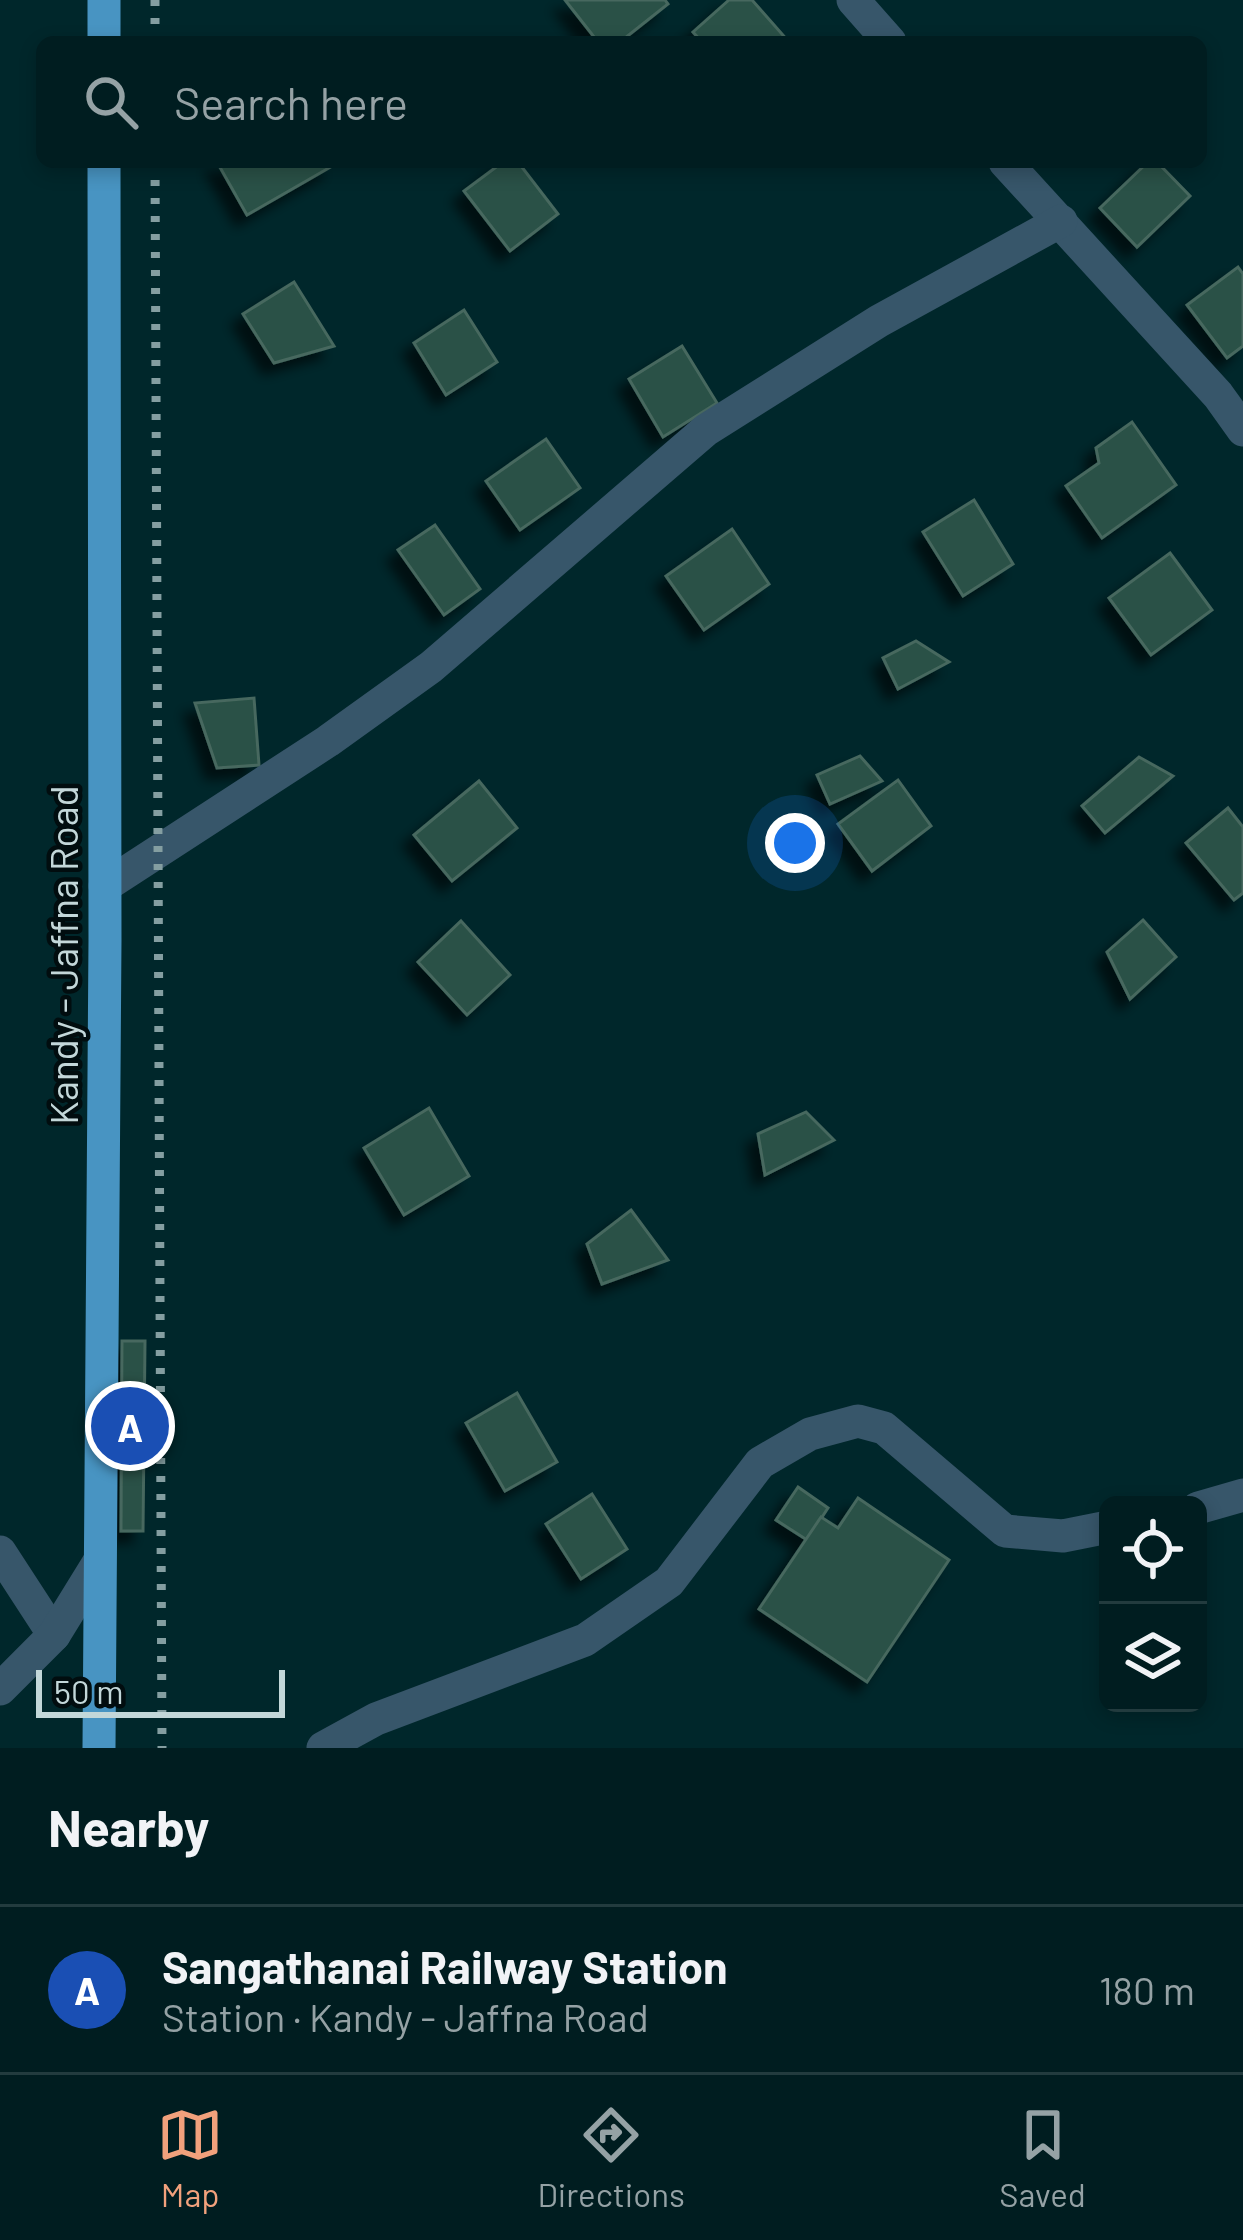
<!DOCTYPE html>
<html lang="en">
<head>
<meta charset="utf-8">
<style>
  body { margin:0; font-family:Barlow,sans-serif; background:#0e2a2d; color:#f1f3f6 }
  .controls { position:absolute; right:36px; bottom:36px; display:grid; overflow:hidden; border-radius:18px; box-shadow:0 6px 18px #0003 }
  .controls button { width:108px; height:108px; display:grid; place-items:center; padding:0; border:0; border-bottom:3px solid #223b3e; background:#001d20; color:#f1f3f6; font:60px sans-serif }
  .scale { position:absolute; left:36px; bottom:30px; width:249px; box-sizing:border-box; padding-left:12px; border:6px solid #c3d7d9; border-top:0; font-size:33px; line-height:42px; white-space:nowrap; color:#c3d7d9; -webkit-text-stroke:9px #010d0f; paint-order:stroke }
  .you { position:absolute; left:795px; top:843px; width:42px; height:42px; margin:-30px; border:9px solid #fff; border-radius:50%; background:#1a73e8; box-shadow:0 0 0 18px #1a73e833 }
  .badge { display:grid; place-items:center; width:78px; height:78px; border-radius:50%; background:#f1a17c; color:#fff; font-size:39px; font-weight:700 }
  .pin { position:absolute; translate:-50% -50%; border:6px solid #fff; box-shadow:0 3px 12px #0006 }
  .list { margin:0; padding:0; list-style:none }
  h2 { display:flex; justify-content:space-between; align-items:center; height:156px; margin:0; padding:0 48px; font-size:51px }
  h2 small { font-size:39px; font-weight:400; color:#95a2a5 }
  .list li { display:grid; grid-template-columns:78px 1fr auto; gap:36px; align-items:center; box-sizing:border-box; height:168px; padding:0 48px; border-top:3px solid #223b3e }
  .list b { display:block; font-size:45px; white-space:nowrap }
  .list p { margin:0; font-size:39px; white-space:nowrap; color:#95a2a5 }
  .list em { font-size:39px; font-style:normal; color:#95a2a5 }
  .icon { flex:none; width:66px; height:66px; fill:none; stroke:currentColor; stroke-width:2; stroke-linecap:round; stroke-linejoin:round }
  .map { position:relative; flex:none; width:1243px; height:1748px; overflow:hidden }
  .search { position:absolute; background:#001d20; box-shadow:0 6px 18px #0003; left:36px; right:36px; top:36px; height:132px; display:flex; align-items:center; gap:30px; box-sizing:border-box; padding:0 42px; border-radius:18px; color:#95a2a5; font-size:45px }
  .sheet { height:324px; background:#001d20 }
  nav { display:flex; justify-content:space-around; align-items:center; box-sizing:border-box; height:168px; border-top:3px solid #223b3e; background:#001d20; font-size:33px; color:#95a2a5 }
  nav a { display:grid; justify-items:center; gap:6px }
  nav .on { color:#f1a17c }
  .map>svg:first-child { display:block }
  .building { fill:#295146; stroke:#47685e; stroke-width:3; filter:url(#shadow) }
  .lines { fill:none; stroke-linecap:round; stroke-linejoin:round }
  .minor { stroke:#37566a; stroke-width:33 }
  .trunk { stroke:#4894c2; stroke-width:33 }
  .rail { stroke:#849ea1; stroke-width:9; stroke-dasharray:6 12; stroke-linecap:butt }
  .labels { text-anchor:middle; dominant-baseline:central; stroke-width:9; stroke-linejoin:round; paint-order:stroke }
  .street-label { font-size:39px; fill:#c3d7d9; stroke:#010d0f }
</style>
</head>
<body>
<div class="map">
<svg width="1243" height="1748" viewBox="0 0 1243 1748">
  <defs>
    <filter id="shadow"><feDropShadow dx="-11" dy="11" stdDeviation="6" flood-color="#0009"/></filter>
  </defs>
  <rect width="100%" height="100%" fill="#00272b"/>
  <g class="building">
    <polygon points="565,0 665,0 668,4 620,42 598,42"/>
    <polygon points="729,0 752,0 789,42 702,42 693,32"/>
    <polygon points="217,162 332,162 334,165 247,215"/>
    <polygon points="503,162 518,162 558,214 510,251 464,191"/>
    <polygon points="1148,162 1157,162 1190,196 1137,247 1100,208"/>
    <polygon points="1238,267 1243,274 1243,346 1227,358 1187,305"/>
    <polygon points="294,282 334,346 274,363 243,314"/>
    <polygon points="464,310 497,362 446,395 414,343"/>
    <polygon points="682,346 717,403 663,437 629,379"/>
    <polygon points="1132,422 1176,485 1102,538 1066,486 1099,463 1096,448"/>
    <polygon points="546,439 580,488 520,530 486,481"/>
    <polygon points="974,500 1013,564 963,596 923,532"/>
    <polygon points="435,525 480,589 444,615 398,550"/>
    <polygon points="732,529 769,584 704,630 666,576"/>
    <polygon points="1170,553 1212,610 1151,655 1109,598"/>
    <polygon points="916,641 949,662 898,689 883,658"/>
    <polygon points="254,698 259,765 217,768 195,703"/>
    <polygon points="860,756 882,781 830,804 817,775"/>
    <polygon points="1139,757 1173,776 1105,833 1082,806"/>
    <polygon points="898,780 931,826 872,871 838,824"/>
    <polygon points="479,781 517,828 452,881 414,835"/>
    <polygon points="1228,808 1243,827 1243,893 1234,900 1186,843"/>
    <polygon points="1143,920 1176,957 1130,999 1107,952"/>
    <polygon points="461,921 510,975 467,1015 418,962"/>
    <polygon points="429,1108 469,1176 404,1215 364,1148"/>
    <polygon points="806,1112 834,1140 765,1175 758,1134"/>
    <polygon points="631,1210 668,1260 602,1284 587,1244"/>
    <polygon points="122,1341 145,1341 143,1531 121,1531"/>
    <polygon points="517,1393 557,1462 505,1491 466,1423"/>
    <polygon points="798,1487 828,1508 807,1540 776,1520"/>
    <polygon points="592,1494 627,1549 581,1579 546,1524"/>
    <polygon points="858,1498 949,1560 867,1682 759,1609 821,1517 838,1528"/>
  </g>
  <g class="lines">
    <g class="minor">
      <polyline points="853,0 890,42"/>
      <polyline points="1005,162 1218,395 1243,430"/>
      <polyline points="105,886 328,741 431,667 706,430 879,321 1061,221"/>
      <polyline points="1198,1508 1243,1495"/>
      <polyline points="0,1552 54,1635"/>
      <polyline points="0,1689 54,1635 99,1562"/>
      <polyline points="323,1748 376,1719 585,1640 669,1582 760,1463 810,1434 858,1421 884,1428 1005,1531 1063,1536 1108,1527"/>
    </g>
    <g class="trunk">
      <polyline points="104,0 104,42"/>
      <polyline points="99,1748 105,940 104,162"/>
    </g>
    <g class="rail">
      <polyline points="155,0 155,42"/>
      <polyline points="155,162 162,1748"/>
    </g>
  </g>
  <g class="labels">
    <g class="street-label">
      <text transform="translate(62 955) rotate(-90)">Kandy - Jaffna Road</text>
    </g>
  </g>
</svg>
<div class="controls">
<button><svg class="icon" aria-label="locate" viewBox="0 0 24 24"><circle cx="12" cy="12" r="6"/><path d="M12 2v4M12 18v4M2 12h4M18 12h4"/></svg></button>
<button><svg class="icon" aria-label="layers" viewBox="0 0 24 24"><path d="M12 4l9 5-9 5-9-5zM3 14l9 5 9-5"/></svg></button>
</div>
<div class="scale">50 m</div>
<div class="you"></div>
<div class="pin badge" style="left:130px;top:1426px;background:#1a4fb4">A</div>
<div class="search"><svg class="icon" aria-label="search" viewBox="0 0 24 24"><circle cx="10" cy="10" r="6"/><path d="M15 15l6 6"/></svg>Search here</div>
</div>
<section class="sheet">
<h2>Nearby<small></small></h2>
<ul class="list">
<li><span class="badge" style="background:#1a4fb4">A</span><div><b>Sangathanai Railway Station</b><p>Station · Kandy - Jaffna Road</p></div><em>180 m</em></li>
</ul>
</section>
<nav>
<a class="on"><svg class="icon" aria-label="map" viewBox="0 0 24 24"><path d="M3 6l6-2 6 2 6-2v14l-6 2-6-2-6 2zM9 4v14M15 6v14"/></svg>Map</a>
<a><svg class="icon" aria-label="directions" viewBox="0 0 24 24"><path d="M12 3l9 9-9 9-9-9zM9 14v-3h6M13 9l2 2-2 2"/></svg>Directions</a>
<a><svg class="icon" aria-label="saved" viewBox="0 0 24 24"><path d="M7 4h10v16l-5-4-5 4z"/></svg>Saved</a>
</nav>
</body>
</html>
